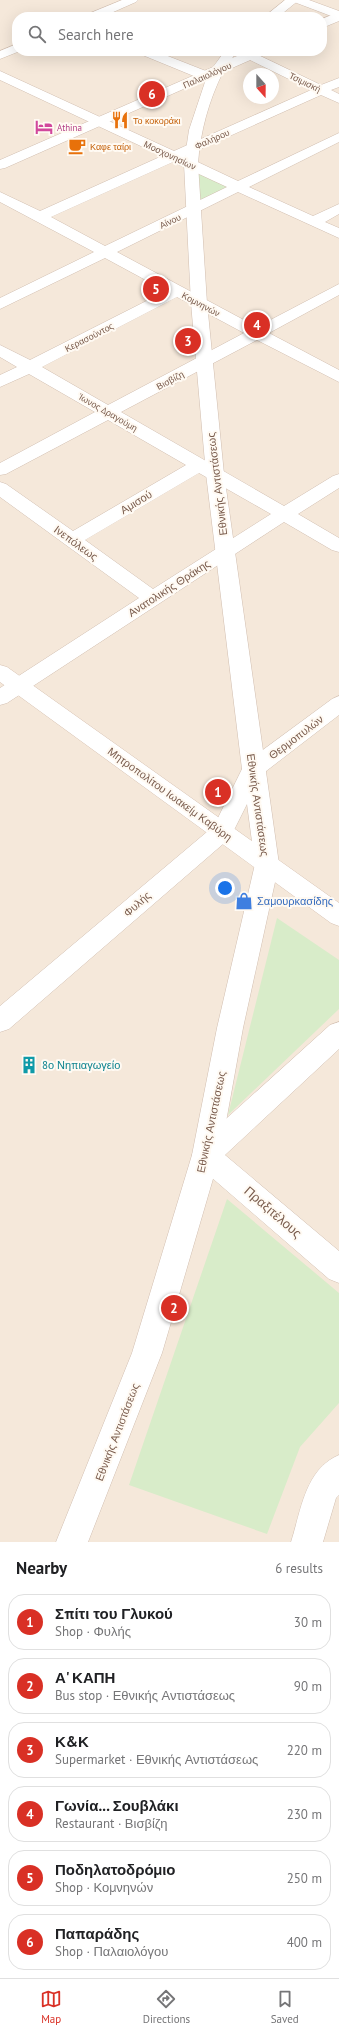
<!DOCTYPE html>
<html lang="en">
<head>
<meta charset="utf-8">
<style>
  body { margin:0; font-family:"PT Sans",sans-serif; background:#f2f2f2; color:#202124 }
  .compass { position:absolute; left:243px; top:68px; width:36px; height:36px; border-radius:50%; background:#fff; box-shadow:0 4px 16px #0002; rotate:159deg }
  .you { position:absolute; left:225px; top:888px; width:14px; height:14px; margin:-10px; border:3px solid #fff; border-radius:50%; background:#1a73e8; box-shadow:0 0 0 6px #1a73e833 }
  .badge { display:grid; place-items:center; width:26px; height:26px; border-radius:50%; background:#d93025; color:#fff; font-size:13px; font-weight:700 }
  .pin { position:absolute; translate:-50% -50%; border:2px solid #fff; box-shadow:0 1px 4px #0006 }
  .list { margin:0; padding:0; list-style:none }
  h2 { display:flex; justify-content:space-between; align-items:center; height:52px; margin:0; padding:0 16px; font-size:17px }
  h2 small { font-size:13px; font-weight:400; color:#757577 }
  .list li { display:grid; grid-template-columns:26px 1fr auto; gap:12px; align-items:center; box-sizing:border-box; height:56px; margin:0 8px 8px; padding:0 8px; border:1px solid #e0e0e0; border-radius:16px }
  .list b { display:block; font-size:15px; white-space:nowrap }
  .list p { margin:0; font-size:13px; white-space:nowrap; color:#757577 }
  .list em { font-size:13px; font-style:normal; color:#757577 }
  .icon { flex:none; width:22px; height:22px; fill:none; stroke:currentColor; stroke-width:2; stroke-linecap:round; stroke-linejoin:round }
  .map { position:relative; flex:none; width:339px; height:1542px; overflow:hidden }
  .search { position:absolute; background:#fff; box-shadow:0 4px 16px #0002; left:12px; right:12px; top:12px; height:44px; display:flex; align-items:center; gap:10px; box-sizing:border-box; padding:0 14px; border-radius:16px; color:#757577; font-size:15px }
  .sheet { height:436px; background:#fff }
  nav { display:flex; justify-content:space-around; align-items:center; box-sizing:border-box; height:56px; border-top:1px solid #e0e0e0; background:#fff; font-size:11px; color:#757577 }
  nav a { display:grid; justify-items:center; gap:2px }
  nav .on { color:#d93025 }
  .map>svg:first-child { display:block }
  .residential { fill:#f5e8da; fill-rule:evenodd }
  .green { fill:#d8ecc9 }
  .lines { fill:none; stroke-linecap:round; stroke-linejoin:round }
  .minor-casing { stroke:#d1beb0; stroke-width:1 }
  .tertiary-casing { stroke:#d1beb0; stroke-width:1 }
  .secondary-casing { stroke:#d6c0b0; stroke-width:1 }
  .minor { fill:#fff; fill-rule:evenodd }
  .tertiary { fill:#fff; fill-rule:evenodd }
  .secondary { fill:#fff; fill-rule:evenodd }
  .labels { text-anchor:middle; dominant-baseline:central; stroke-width:4; stroke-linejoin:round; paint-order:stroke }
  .far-street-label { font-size:9px; fill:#7a5c4d; stroke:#fffaf3 }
  .far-food-label { font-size:9px; fill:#c56008; stroke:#fffaf3; text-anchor:start }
  .far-hotel-label { font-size:9px; fill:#b23c85; stroke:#fffaf3; text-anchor:start }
  .street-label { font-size:11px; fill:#7a5c4d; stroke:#fffaf3 }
  .shop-label { font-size:11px; fill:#366cbe; stroke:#fffaf3; text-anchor:start }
  .culture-label { font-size:11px; fill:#0d838f; stroke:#fffaf3; text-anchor:start }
  .near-street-label { font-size:13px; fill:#7a5c4d; stroke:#fffaf3 }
</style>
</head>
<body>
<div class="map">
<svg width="339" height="1542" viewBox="0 0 339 1542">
  <rect width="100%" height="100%" fill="#fdf6ec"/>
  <path class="residential" d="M 0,0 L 339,0 L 339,1542 L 0,1542 ZM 17,17 L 322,17 L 322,51 L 17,51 ZM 249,74 L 273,74 L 273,98 L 249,98 Z"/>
  <g class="green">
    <polygon points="196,171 232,187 199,203"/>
    <polygon points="277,918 339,960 339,1009 228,1115"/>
    <polygon points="227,1199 339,1293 339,1403 300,1447 267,1534 129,1485"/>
  </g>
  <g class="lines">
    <g class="minor-casing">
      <g id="minor">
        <polygon points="292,0 309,0 339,11 339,19 294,2"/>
        <polygon points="138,51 155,51 211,73 212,76 211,79 201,79 140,54"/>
        <path d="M 250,51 L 321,85 L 339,78 L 339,87 L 331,90 L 339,94 L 339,103 L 321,95 L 185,156 L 238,181 L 339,133 L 339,142 L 249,187 L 313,216 L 339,204 L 339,214 L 325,222 L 339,228 L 339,238 L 238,192 L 117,252 L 257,327 L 339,284 L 339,295 L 269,333 L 339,370 L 339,382 L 257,340 L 121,412 L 284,506 L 333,476 L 339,474 L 339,488 L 298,514 L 339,538 L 339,552 L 332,550 L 284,522 L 7,703 L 0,705 L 0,688 L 139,598 L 0,497 L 0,482 L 6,484 L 73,531 L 186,465 L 108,420 L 6,474 L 0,475 L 0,463 L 95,412 L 29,374 L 0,387 L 0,375 L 17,367 L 0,357 L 0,345 L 30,360 L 166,291 L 105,258 L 0,309 L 0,298 L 94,252 L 0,202 L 0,192 L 40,211 L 162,156 L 0,80 L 0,71 L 174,151 L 311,90 L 246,58 L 244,55 L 246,52 ZM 173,162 L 227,187 L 105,246 L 51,217 ZM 177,297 L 244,333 L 108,405 L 42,367 ZM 199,473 L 271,514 L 153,589 L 85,540 Z"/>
        <polygon points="339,696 339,715 261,775 253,777 245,775 242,769 245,763 332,699"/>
        <polygon points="339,1022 339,1049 225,1155 339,1251 339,1283 329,1279 196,1164 192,1155 196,1146 330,1025"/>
        <path d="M 339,1455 L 339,1495 L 336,1498 L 323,1542 L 291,1542 C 301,1511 305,1469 339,1455 Z"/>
      </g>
    </g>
    <g class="tertiary-casing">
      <g id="tertiary">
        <polygon points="122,0 138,0 136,2 102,17 86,17 88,14"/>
        <polygon points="285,0 299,0 278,17 264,17"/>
        <polygon points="339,12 339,21 322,28 322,19"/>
        <polygon points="17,44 17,51 20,51 0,59 0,51"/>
        <path d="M 225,51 L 238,51 L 232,58 L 250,51 L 266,51 L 264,54 L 223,72 C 209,100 200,132 198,164 L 207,303 L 224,474 L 279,864 L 243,1028 L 220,1155 L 162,1353 L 88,1542 L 56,1542 L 132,1353 L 192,1155 L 217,1028 L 255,864 L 247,804 L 230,838 L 9,1029 L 0,1032 L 0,1006 L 214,826 L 242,769 L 206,474 L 191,303 L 184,164 L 189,130 L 206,79 L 5,168 L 0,169 L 0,160 L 213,67 Z"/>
      </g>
    </g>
    <g class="secondary-casing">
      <polygon id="secondary" points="0,665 7,667 339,903 339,926 331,923 0,682"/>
    </g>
    <use href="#minor" class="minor"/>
    <use href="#tertiary" class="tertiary"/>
    <use href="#secondary" class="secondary"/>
  </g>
  <defs>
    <g id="restaurant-bare" transform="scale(1.38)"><path d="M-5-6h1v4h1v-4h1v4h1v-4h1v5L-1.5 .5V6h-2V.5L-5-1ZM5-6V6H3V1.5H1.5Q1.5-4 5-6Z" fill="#e8710a" stroke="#fffaf3" stroke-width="2.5" paint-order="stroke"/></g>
    <g id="hotel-bare" transform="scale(1.38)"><path d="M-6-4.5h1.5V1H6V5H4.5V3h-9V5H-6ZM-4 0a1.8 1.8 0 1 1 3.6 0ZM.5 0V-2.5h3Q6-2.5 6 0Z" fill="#d1479c" stroke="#fffaf3" stroke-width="2.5" paint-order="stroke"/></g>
    <g id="cafe-bare" transform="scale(1.38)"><path d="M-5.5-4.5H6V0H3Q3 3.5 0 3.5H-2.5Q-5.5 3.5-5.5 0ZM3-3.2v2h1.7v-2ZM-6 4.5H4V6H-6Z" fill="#e8710a" stroke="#fffaf3" stroke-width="2.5" paint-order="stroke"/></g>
    <g id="shop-bare" transform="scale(1.38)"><path d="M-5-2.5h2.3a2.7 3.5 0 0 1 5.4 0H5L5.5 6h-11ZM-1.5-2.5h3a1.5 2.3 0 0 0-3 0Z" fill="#3f7fe0" stroke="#fffaf3" stroke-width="2.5" paint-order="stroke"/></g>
    <g id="building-bare" transform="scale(1.38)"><path d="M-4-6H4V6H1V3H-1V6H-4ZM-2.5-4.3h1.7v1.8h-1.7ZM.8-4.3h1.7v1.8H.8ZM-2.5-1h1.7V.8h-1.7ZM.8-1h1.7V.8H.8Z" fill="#0f9aa8" stroke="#fffaf3" stroke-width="2.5" paint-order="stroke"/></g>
  </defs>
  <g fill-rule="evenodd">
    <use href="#restaurant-bare" x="120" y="120"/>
    <use href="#hotel-bare" x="44" y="127"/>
    <use href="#cafe-bare" x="77" y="146"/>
    <use href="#shop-bare" x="244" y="901"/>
    <use href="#building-bare" x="29" y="1065"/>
  </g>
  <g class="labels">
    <g class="far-street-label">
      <text transform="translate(207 75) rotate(-24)">Παλαιολόγου</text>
      <text transform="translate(305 82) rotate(26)">Τσιμισκή</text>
      <text transform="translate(212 139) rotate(-24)">Φαλήρου</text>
      <text transform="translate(170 155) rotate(25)">Μοσχονησίων</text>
      <text transform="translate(170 221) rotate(-26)">Αίνου</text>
      <text transform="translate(201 304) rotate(28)">Κομνηνών</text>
      <text transform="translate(89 337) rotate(-27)">Κερασούντος</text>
      <text transform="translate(170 380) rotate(-28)">Βισβίζη</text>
      <text transform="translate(108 412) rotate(30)">Ίωνος Δραγούμη</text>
    </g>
    <g class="far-food-label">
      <text x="133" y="120">Το κοκοράκι</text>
      <text x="90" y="146">Καφε ταίρι</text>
    </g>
    <g class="far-hotel-label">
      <text x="57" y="127">Athina</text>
    </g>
    <g class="street-label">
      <text transform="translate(217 484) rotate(-97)">Εθνικής Αντιστάσεως</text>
      <text transform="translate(136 502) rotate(-31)">Αμισού</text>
      <text transform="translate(76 543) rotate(36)">Ινεπόλεως</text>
      <text transform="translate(169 588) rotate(-33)">Ανατολικής Θράκης</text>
      <text transform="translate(296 737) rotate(-37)">Θερμοπυλών</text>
      <text transform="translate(170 794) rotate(36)">Μητροπολίτου Ιωακείμ Καβύρη</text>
      <text transform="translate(258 805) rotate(82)">Εθνικής Αντιστάσεως</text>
      <text transform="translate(137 904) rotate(-41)">Φυλής</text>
      <text transform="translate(211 1122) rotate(-78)">Εθνικής Αντιστάσεως</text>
      <text transform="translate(117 1432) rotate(-69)">Εθνικής Αντιστάσεως</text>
    </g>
    <g class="shop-label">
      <text x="257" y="901">Σαμουρκασίδης</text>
    </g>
    <g class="culture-label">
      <text x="42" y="1065">8ο Νηπιαγωγείο</text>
    </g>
    <g class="near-street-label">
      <text transform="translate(273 1212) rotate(41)">Πραξιτέλους</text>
    </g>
  </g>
</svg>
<svg class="compass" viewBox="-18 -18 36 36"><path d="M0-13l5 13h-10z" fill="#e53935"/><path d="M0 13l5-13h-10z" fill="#757577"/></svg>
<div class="you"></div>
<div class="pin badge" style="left:218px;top:792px">1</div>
<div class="pin badge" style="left:174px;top:1308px">2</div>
<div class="pin badge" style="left:188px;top:341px">3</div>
<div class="pin badge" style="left:257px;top:325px">4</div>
<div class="pin badge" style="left:156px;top:289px">5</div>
<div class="pin badge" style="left:152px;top:94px">6</div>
<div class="search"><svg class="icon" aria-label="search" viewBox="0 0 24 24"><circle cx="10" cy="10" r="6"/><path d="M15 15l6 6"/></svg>Search here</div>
</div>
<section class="sheet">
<h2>Nearby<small>6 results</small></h2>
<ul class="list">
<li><span class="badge">1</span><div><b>Σπίτι του Γλυκού</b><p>Shop · Φυλής</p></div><em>30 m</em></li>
<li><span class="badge">2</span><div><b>Α' ΚΑΠΗ</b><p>Bus stop · Εθνικής Αντιστάσεως</p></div><em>90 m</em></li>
<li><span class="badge">3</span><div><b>Κ&amp;Κ</b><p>Supermarket · Εθνικής Αντιστάσεως</p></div><em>220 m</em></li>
<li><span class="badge">4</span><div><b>Γωνία... Σουβλάκι</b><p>Restaurant · Βισβίζη</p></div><em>230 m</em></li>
<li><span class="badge">5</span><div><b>Ποδηλατοδρόμιο</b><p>Shop · Κομνηνών</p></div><em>250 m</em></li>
<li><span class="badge">6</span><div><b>Παπαράδης</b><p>Shop · Παλαιολόγου</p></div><em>400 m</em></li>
</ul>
</section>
<nav>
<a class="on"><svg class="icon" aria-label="map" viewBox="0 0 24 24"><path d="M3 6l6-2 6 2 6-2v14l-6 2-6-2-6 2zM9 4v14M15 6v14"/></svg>Map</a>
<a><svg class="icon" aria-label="directions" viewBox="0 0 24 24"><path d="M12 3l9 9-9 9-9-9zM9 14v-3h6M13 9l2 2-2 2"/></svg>Directions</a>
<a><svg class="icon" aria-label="saved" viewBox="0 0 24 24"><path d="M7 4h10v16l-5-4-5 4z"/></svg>Saved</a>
</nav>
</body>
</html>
